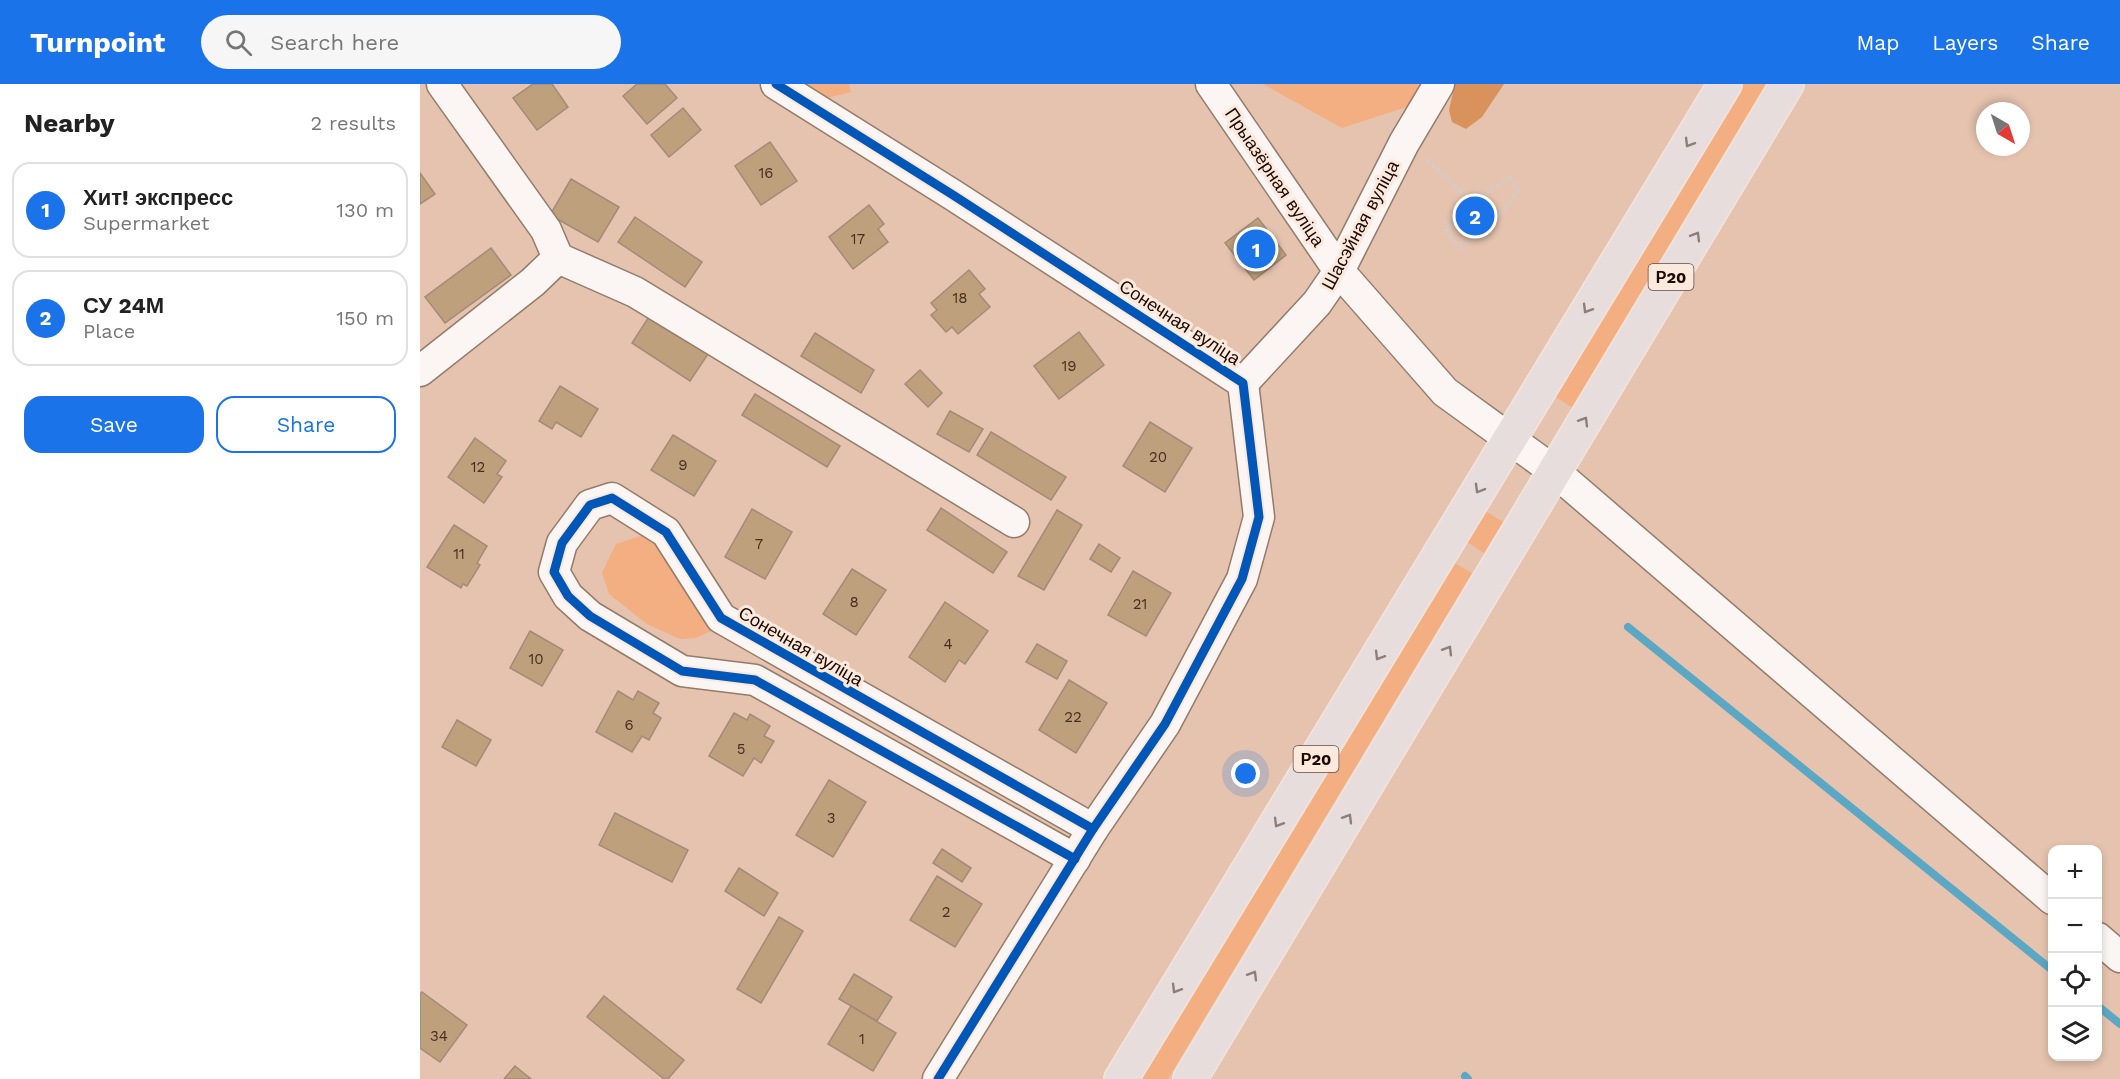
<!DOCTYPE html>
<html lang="en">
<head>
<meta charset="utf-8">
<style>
  body { margin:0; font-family:"Work Sans",sans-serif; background:#f6f6f6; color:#222 }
  .controls { position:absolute; right:18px; bottom:18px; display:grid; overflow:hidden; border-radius:12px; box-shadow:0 3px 9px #0003 }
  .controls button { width:54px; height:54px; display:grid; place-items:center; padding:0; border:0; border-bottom:2px solid #e0e0e0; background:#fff; color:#222; font:30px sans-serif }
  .compass { position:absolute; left:1556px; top:18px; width:54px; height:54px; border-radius:50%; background:#fff; box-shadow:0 3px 9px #0003; rotate:141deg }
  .you { position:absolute; left:826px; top:690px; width:21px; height:21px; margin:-15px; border:4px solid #fff; border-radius:50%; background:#1a73e8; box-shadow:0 0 0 9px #1a73e833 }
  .badge { display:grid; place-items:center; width:39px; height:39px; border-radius:50%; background:#1a73e8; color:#fff; font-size:20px; font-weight:700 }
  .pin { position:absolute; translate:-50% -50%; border:3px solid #fff; box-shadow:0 2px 6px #0006 }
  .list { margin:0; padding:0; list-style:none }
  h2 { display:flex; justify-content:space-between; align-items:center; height:78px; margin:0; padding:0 24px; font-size:26px }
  h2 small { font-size:20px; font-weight:400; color:#767676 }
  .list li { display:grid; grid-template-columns:39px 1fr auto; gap:18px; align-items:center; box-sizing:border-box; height:96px; margin:0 12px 12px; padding:0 12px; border:2px solid #e0e0e0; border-radius:18px }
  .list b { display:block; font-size:22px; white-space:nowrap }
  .list p { margin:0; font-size:20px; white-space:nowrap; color:#767676 }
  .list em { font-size:20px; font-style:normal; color:#767676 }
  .actions { display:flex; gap:12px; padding:18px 24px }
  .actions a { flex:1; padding:14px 0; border:2px solid #1a73e8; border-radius:18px; text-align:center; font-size:21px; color:#1a73e8 }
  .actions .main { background:#1a73e8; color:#fff }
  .icon { flex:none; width:33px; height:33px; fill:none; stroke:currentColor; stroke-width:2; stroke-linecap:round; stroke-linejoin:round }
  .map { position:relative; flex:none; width:1700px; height:995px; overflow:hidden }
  header { display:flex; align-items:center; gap:36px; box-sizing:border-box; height:84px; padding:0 30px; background:#1a73e8; color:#fff }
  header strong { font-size:28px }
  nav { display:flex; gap:33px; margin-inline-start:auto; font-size:21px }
  .search { width:420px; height:54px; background:#f6f6f6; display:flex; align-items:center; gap:15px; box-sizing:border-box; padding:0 21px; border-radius:33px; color:#767676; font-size:22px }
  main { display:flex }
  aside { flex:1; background:#fff }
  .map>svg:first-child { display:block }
  .green { fill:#f3ae82 }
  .forest { fill:#da925d }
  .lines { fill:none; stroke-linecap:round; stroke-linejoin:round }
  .stream { stroke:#5ca8c4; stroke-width:8 }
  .building { fill:#bea07c; stroke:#a28b78; stroke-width:1.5 }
  .minor-casing { stroke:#947b6a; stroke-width:33 }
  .major-casing { stroke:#f3e4db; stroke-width:36 }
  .path { stroke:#d5cbc4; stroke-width:4; stroke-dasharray:4.5 3; stroke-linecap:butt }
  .minor { stroke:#fbf6f3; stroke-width:30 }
  .major { stroke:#e8dddd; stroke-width:33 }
  .cycleway-casing { stroke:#fce9de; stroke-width:13 }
  .cycleway { stroke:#0057b8; stroke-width:9 }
  .oneway { stroke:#8d7e7a }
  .labels { text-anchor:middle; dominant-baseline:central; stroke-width:6; stroke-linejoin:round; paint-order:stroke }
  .number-label { font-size:15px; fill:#462f1f }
  .shield { fill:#fce9de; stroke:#614c43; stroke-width:1.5 }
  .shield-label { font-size:16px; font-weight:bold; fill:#1e0900 }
  .street-label { font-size:18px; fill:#1e0900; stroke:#fce9de }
</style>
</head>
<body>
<header>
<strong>Turnpoint</strong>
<div class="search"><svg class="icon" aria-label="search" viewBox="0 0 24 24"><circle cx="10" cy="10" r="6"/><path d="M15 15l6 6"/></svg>Search here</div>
<nav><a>Map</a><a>Layers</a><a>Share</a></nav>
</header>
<main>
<aside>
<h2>Nearby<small>2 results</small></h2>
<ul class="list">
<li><span class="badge">1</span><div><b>Хит! экспресс</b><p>Supermarket</p></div><em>130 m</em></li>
<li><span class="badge">2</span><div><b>СУ 24М</b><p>Place</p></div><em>150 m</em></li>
</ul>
<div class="actions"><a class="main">Save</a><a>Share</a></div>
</aside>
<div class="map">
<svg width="1700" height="995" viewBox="0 0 1700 995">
  <rect width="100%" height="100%" fill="#e5c3ae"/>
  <g class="green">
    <polygon points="379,0 429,0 431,8 403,15"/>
    <polygon points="843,0 1005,0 999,19 922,44"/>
    <polygon points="1321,0 1347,0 1153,324 1134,312"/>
    <polygon points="1062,425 1083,438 1064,469 1044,456"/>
    <polygon points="223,451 254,478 288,524 291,547 276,554 260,555 227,540 189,510 182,489 196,460"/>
    <polygon points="1031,477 1052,489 748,995 719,995"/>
  </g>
  <polygon class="forest" points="1035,0 1084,0 1062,33 1046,45 1032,38 1029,26"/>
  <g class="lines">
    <g class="stream">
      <polyline points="1208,543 1632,886"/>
      <polyline points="1678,922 1700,940"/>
      <polyline points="1045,992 1048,995"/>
    </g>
  </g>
  <g class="building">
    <polygon points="113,0 132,0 148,23 117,46 93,14"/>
    <polygon points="217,0 245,0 257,14 227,40 203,12"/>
    <polygon points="263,24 281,46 249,73 231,51"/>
    <polygon points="350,58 377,97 341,121 315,82"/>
    <polygon points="0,89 15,110 0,120"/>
    <polygon points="151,95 199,123 178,158 130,131"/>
    <polygon points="449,121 464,140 458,145 468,158 433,185 409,153"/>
    <polygon points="215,133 282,178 265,203 198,158"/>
    <polygon points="838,134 866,171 834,196 805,159"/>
    <polygon points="71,164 91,191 25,239 5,213"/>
    <polygon points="549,186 565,205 559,210 570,223 538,250 532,243 526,248 511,231 517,226 511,219"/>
    <polygon points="232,228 290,267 270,297 212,259"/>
    <polygon points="659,248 684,281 639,315 614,282"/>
    <polygon points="395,249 454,286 441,309 381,272"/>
    <polygon points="500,286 522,309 508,323 485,300"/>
    <polygon points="140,302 178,325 161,353 136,338 132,345 119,337"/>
    <polygon points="335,310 420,362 407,383 322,331"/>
    <polygon points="530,327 563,345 549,368 517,350"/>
    <polygon points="730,338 772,364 745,408 703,382"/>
    <polygon points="571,348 646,393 631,416 557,371"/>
    <polygon points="253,351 296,377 274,412 231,386"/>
    <polygon points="55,354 86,377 77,390 82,393 64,419 28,393"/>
    <polygon points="521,424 587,468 573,489 507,446"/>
    <polygon points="332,425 372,448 345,495 305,473"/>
    <polygon points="637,426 662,441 624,506 598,492"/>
    <polygon points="34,441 67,462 57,479 60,481 47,502 43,500 41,504 7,483"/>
    <polygon points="679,460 700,474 691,488 670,475"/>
    <polygon points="432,485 466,506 436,551 403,530"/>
    <polygon points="713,487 751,509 726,552 688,531"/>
    <polygon points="525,518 568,547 545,580 539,576 525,598 489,573"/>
    <polygon points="110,547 143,566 122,602 90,584"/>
    <polygon points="617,560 647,577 637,595 606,578"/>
    <polygon points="649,596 687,619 656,669 619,646"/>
    <polygon points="198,607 213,616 218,607 239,619 233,629 241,634 229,656 222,652 212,668 176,648"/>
    <polygon points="314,629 327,636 330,630 350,642 344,652 354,657 341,679 334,674 323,692 289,672"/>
    <polygon points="37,636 71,656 56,682 22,663"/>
    <polygon points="409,696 446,718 413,773 376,751"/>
    <polygon points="195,729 268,766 252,798 179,761"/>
    <polygon points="522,765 551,784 542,798 513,779"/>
    <polygon points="319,784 358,809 344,832 305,807"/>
    <polygon points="517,792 562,820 535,863 490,836"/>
    <polygon points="359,833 383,847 341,919 317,905"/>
    <polygon points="434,890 472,913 457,937 419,915"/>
    <polygon points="2,908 47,941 20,978 0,964 0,910"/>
    <polygon points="184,912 264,976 248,995 244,995 167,933"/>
    <polygon points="431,922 476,949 453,987 408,960"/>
    <polygon points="95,982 111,995 84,995"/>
  </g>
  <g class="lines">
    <g class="minor-casing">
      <g id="minor">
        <polyline points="356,0 533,111 823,299 839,433 822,495 745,640 673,745 518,995"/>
        <polyline points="791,0 919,187 1025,308 1134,387 1632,815"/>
        <polyline points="138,174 215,208 594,438"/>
        <polyline points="0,287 113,198 138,174 126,146 22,0"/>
        <polyline points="823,299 897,219 919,187 984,59 1019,0"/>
        <polyline points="655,775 335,596 262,587 170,532 148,512 134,488 142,459 170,421 192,414 246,448 301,534 673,745"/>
        <polyline points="1678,854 1700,873"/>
      </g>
    </g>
    <g class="major-casing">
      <g id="major">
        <path d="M 701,995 C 903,664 1103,332 1305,0"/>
        <polyline points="770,995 1367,0"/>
      </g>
    </g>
    <polyline class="path" points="1006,75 1051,117 1090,94 1099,105 1071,142 1040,164 1025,146 1051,117"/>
    <use href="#minor" class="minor"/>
    <use href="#major" class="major"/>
    <g class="cycleway-casing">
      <g id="cycleway">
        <polyline points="356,0 533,111 823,299 839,433 822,495 745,640 673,745 518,995"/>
        <polyline points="655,775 335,596 262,587 170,532 148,512 134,488 142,459 170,421 192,414 246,448 301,534 673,745"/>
      </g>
    </g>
    <use href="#cycleway" class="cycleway"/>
  </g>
  <defs><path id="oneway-chevron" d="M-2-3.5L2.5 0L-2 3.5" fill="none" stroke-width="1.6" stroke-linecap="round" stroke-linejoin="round" transform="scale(1.5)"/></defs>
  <g class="oneway">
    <use href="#oneway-chevron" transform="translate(1269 59) rotate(121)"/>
    <use href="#oneway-chevron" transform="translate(1276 152) rotate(-59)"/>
    <use href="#oneway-chevron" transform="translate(1167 225) rotate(121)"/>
    <use href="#oneway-chevron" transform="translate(1164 337) rotate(-59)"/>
    <use href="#oneway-chevron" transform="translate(1059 405) rotate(120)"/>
    <use href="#oneway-chevron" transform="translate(1028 566) rotate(-59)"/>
    <use href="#oneway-chevron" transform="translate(959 572) rotate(121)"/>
    <use href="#oneway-chevron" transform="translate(928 734) rotate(-59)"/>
    <use href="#oneway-chevron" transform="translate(858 739) rotate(121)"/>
    <use href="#oneway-chevron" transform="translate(833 891) rotate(-59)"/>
    <use href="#oneway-chevron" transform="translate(756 905) rotate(121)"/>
  </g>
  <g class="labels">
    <g class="number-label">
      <text x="346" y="89">16</text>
      <text x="438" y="155">17</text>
      <text x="540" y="214">18</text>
      <text x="649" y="282">19</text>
      <text x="738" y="373">20</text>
      <text x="263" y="381">9</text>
      <text x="58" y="383">12</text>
      <text x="339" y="460">7</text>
      <text x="39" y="470">11</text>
      <text x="434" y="518">8</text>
      <text x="720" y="520">21</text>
      <text x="528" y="560">4</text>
      <text x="116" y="575">10</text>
      <text x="653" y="633">22</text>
      <text x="209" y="641">6</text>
      <text x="321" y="665">5</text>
      <text x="411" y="734">3</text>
      <text x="526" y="828">2</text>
      <text x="19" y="952">34</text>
      <text x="442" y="955">1</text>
    </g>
    <g class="shield">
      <rect x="1228.5" y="180" width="45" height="26" rx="4.5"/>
      <rect x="873.5" y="662" width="45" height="26" rx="4.5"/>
    </g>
    <g class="shield-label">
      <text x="1251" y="193">Р20</text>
      <text x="896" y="675">Р20</text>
    </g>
    <g class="street-label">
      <text transform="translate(855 93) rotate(56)">Прыазёрная вуліца</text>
      <text transform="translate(940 141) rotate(-62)">Шасэйная вуліца</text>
      <text transform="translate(760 238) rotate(33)">Сонечная вуліца</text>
      <text transform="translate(381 562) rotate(30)">Сонечная вуліца</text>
    </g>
  </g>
</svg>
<div class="controls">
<button>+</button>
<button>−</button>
<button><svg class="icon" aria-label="locate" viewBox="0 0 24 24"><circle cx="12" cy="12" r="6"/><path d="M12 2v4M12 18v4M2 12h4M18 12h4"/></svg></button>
<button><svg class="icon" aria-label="layers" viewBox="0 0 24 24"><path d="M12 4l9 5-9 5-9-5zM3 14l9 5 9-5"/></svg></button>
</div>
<svg class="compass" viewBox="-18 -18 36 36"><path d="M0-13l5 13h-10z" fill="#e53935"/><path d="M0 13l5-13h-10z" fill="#767676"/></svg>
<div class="you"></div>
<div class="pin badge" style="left:836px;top:165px">1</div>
<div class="pin badge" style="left:1055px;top:132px">2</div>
</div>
</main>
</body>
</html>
